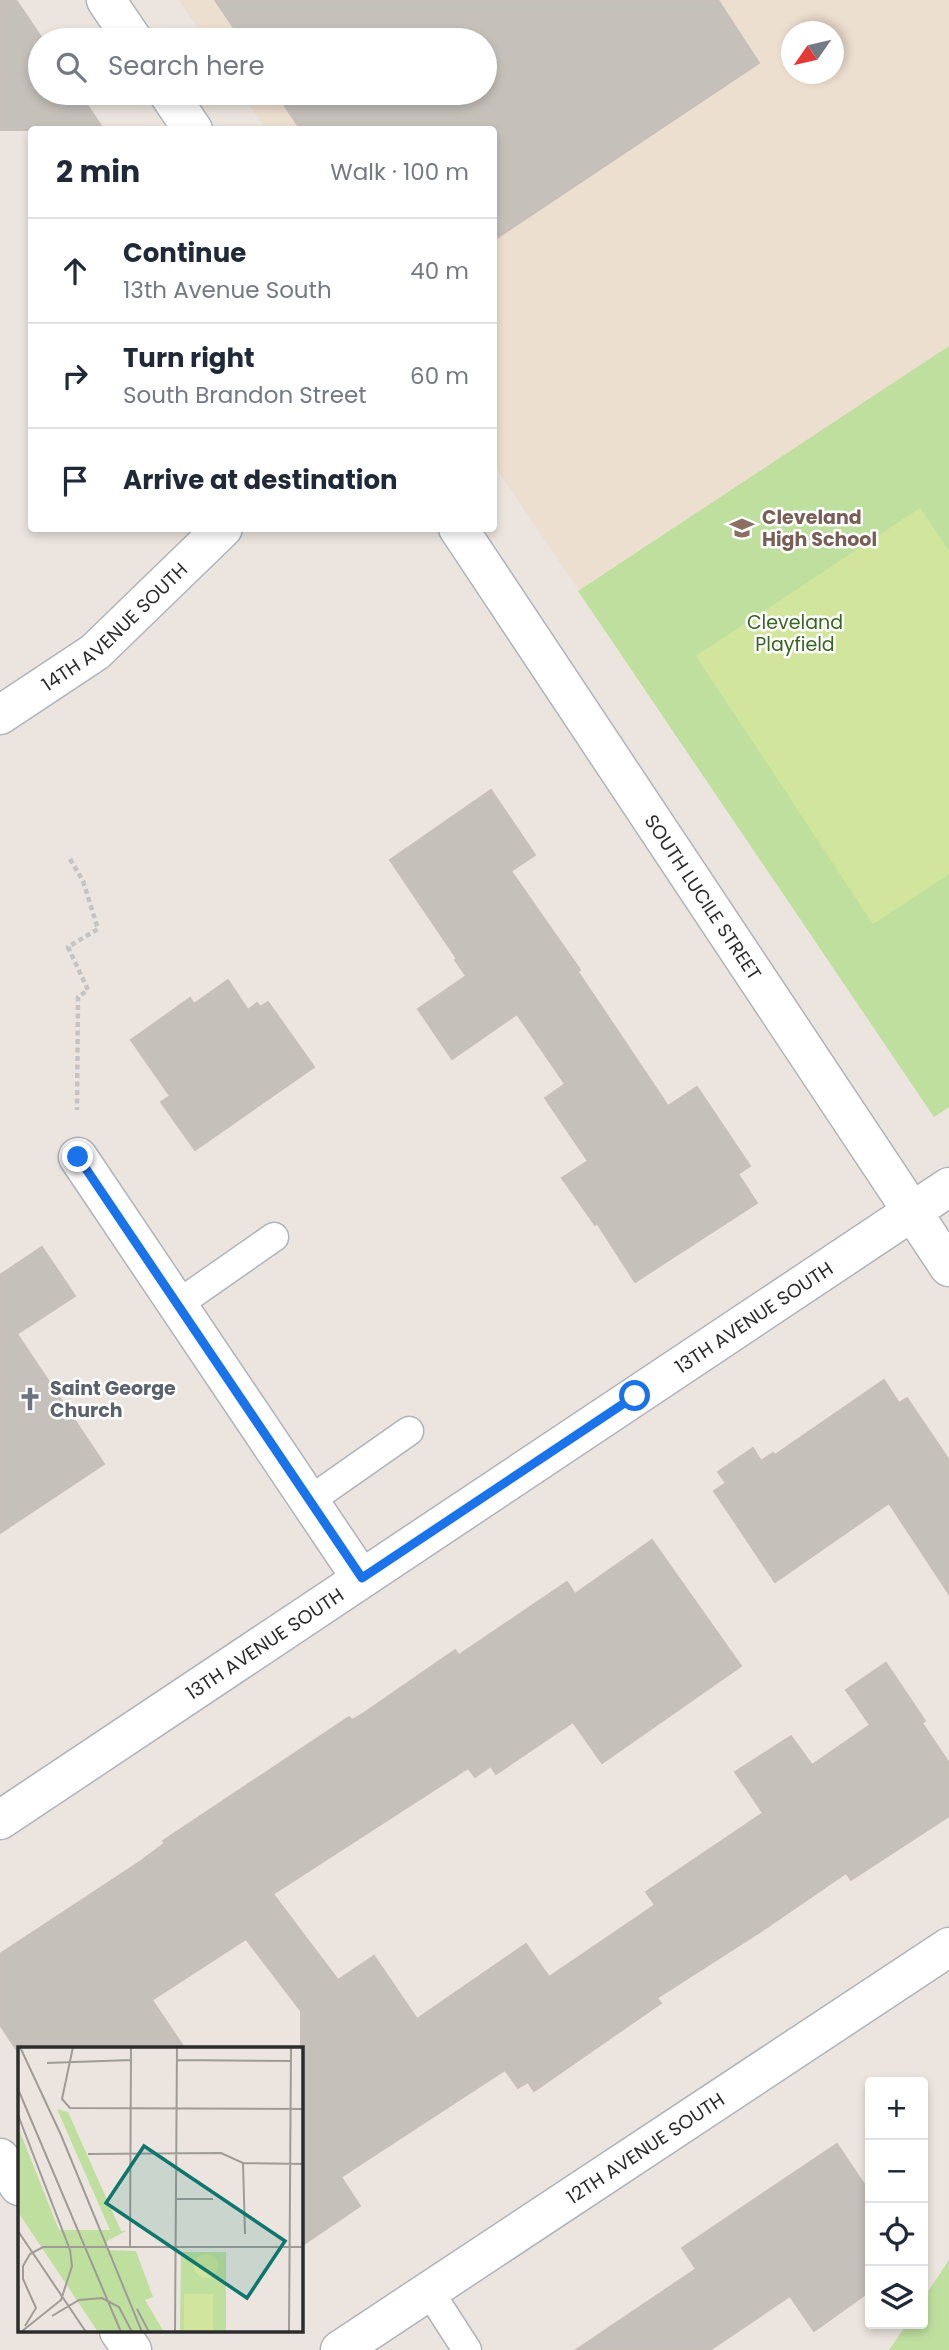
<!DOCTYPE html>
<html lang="en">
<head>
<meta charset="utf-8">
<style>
  body { margin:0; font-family:Poppins,sans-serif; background:#f2f2f3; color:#1f2937 }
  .controls { position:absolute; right:21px; bottom:21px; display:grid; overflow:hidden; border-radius:7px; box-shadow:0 4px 10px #0003 }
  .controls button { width:63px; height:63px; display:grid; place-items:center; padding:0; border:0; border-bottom:2px solid #e0e1e3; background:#fff; color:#1f2937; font:35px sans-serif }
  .compass { position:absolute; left:781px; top:21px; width:63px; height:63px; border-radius:50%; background:#fff; box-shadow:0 4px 10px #0003; rotate:236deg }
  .stop { position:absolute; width:21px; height:21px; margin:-16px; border:5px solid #1a73e8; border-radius:50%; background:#fff }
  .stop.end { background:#1a73e8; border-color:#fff; box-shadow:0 2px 7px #0008 }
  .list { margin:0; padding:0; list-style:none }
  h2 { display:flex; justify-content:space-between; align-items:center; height:91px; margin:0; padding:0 28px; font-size:30px }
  h2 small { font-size:23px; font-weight:400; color:#747a83 }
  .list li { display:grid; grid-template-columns:46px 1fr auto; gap:21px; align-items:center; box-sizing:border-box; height:105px; padding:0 28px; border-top:2px solid #e0e1e3 }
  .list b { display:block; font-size:26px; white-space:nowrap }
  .list p { margin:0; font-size:23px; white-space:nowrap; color:#747a83 }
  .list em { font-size:23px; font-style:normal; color:#747a83 }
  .icon { flex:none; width:38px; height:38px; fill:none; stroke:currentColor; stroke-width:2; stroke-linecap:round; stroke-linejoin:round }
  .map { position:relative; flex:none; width:949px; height:2350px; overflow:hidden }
  .search { position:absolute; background:#fff; box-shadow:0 4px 10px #0003; left:28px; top:28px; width:469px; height:77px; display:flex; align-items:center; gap:18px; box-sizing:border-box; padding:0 24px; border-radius:38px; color:#747a83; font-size:26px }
  .panel { position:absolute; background:#fff; box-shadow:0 4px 10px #0003; left:28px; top:126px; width:469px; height:406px; border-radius:7px }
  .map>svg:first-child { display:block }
  .education { fill:#eddfd0; fill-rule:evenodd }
  .green { fill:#bfdf9f }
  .pitch { fill:#d1e69c }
  .building { fill:#c5c0ba; stroke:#c8c0b8; stroke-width:2 }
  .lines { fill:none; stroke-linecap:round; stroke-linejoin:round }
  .lane-casing { stroke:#afb3bb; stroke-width:31 }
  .street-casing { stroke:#afb3bb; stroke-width:41 }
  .secondary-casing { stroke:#afb3bb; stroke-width:41 }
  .path { stroke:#c4c4c4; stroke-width:4.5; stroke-dasharray:5 3.5; stroke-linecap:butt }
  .lane { stroke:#fff; stroke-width:28 }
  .street { stroke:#fff; stroke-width:38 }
  .secondary { stroke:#fff; stroke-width:38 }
  .route { stroke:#1a73e8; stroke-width:9 }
  .labels { text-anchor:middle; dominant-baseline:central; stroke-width:5; stroke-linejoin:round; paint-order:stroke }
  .education-label { font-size:19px; font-weight:bold; fill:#785e54; stroke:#fff; text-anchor:start }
  .park-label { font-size:19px; fill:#38651f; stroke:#fff }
  .street-label { font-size:19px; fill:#2c2c2c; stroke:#fff }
  .worship-label { font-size:19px; font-weight:bold; fill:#5b616d; stroke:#fff; text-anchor:start }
  .inset-road { fill:none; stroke:#9f9b97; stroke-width:2 }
  .view { fill:#0f766e; fill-opacity:0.15; stroke:#0f766e; stroke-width:3.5 }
  .inset-edge { fill:none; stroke:#2c2c2c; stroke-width:3.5 }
</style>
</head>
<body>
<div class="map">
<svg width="949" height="2350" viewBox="0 0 949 2350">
  <rect width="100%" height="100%" fill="#ece5df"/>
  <path class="education" d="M 178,0 L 949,0 L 949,1107 L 934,1117 L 494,465 L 494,130 L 266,129 L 241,93 L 485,93 L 485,40 L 206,40 ZM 792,32 L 834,32 L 834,74 L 792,74 Z"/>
  <g class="green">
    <polygon points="949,346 949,1107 934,1117 578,591"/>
    <polygon points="949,2260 949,2350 889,2350 907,2324 923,2324 923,2299"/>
  </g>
  <polygon class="pitch" points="920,508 949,551 949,874 873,924 696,656"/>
  <g class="building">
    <polygon points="0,0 16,0 43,40 40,40 40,93 79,93 104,130 0,130"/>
    <polygon points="215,0 718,0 759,63 494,240 494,130 301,130 276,93 485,93 485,40 242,40"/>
    <polygon points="491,790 535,855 511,871 580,970 578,972 668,1106 697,1087 750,1166 738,1174 757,1203 635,1282 597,1223 595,1225 562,1178 588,1161 545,1098 565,1084 517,1014 452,1059 418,1009 466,976 455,960 457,959 390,860"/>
    <polygon points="228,980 248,1010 257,1003 260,1007 268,1002 314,1067 195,1150 161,1102 170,1096 131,1040 190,998 194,1004"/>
    <polygon points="42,1247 75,1296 17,1334 104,1464 0,1533 0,1275"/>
    <polygon points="884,1380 899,1403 907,1398 949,1460 949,1594 889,1503 775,1582 714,1491 726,1483 718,1472 753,1448 761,1461 773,1453 775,1455"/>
    <polygon points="652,1540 741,1666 602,1763 573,1722 496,1774 491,1766 475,1777 468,1768 273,1894 338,1980 374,1956 417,2019 526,1944 549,1977 655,1905 646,1892 763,1813 735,1772 791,1736 812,1765 870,1725 846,1690 886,1663 925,1721 922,1723 949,1763 949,1816 851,1880 846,1873 763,1930 657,1998 661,2003 534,2091 528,2082 518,2088 505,2070 341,2177 360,2206 301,2246 301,2011 246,1939 152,2000 185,2049 16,2049 0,2025 0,1954 141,1861 165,1843 163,1841 349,1717 352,1720 364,1713 455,1650 459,1655 567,1582 575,1594"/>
    <polygon points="837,2144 870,2193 870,2291 814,2331 790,2296 710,2350 576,2350 696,2269 682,2248"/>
  </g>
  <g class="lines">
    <g class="lane-casing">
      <g id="lane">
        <polyline points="178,1304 274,1237"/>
        <polyline points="309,1501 409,1431"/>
        <polyline points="429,2291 467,2350"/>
      </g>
    </g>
    <g class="street-casing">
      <g id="street">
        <path id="s1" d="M 0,715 L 95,652 L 223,528"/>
        <polyline points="78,1157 361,1578"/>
        <path id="s2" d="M 0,1820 L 949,1187"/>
        <polyline points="0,2158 19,2186"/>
        <polyline points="119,2331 132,2350"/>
        <path id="s3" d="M 340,2350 L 949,1947"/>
      </g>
    </g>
    <g class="secondary-casing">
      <g id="secondary">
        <polyline points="106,0 133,40"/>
        <polyline points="168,93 193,130"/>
        <path id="s4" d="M 458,528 L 949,1267"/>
      </g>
    </g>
    <polyline class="path" points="70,859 83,881 98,929 68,947 88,990 78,997 77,1110"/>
    <use href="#lane" class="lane"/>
    <use href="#street" class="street"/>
    <use href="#secondary" class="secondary"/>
  </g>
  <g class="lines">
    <polyline class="route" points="78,1157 362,1578 635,1396"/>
  </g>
  <defs>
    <g id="school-bare" transform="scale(1.89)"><path d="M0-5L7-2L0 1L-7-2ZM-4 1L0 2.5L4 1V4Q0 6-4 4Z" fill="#8d6e63" stroke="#fff" stroke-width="2.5" paint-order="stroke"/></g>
    <g id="church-bare" transform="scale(1.89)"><path d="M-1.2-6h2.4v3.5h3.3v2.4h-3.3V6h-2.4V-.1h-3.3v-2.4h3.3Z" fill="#6b7280" stroke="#fff" stroke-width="2.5" paint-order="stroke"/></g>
  </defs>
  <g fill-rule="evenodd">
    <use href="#school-bare" x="742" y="528"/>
    <use href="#church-bare" x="30" y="1399"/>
  </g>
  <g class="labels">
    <g class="education-label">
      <text x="762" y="517">Cleveland<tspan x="762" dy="22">High School</tspan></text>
    </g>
    <g class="park-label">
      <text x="795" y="622">Cleveland<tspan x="795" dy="22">Playfield</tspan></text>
    </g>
    <g class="street-label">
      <text stroke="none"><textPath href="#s1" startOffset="145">14TH AVENUE SOUTH</textPath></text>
      <text stroke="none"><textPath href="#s4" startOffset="443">SOUTH LUCILE STREET</textPath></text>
      <text stroke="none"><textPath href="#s2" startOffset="906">13TH AVENUE SOUTH</textPath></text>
      <text stroke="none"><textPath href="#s2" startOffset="318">13TH AVENUE SOUTH</textPath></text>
      <text stroke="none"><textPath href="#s3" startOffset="366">12TH AVENUE SOUTH</textPath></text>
    </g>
    <g class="worship-label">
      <text x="50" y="1388">Saint George<tspan x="50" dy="22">Church</tspan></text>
    </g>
  </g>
  <g transform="translate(18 2047)">
    <rect width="285" height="285" fill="#ece5df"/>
    <path d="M 39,62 L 50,65 L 103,184 L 108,184 L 89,194 L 89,203 L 118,204 L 135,250 L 127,253 L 146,285 L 80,285 L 0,165 L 0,80 L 41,183 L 92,183 ZM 163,205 L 208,205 L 208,285 L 162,285 Z" fill="#bfdf9f"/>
    <path d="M176 219a12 12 0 1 1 24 0a12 12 0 1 1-24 0ZM 166,247 L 195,247 L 195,285 L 166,285 Z" fill="#d1e69c"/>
    <path class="inset-road" d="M 2,0 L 43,88 L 124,285M 55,0 L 44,52 L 52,61 L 286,62M 159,13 L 273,14M 29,16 L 113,13M 0,42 L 103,285M 0,68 L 52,203 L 54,219 L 43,253 L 3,285M 70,107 L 203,106 L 225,116 L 286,117M 225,116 L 227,187M 158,152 L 195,152M 0,184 L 68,285M 112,199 L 113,0M 119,262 L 131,285M 34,269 L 61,253 L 84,251 L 101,260 L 114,285M 7,279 L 18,261 L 5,232 L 5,219 L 12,207 L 25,200 L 286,200M 157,285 L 159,0M 271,285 L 273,0"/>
    <path class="view" d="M 126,99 L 267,194 L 229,251 L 88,156 Z"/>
    <rect width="285" height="285" class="inset-edge"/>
  </g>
</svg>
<div class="controls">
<button>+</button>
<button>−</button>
<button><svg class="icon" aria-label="locate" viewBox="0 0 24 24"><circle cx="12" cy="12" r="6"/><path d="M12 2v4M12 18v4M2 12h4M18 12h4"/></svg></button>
<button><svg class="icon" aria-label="layers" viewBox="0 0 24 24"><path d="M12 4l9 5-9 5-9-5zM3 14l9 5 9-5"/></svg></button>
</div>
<svg class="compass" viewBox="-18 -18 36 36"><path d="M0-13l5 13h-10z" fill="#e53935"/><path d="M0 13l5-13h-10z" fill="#747a83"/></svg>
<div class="stop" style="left:635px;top:1396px"></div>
<div class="stop end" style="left:78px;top:1157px"></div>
<div class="search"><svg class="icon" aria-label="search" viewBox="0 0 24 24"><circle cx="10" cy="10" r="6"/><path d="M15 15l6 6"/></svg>Search here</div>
<section class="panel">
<h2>2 min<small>Walk · 100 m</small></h2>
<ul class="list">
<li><svg class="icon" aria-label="ahead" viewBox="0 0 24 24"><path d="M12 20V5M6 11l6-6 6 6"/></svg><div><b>Continue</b><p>13th Avenue South</p></div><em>40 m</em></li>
<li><svg class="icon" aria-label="right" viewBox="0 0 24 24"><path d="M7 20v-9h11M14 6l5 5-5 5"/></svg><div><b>Turn right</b><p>South Brandon Street</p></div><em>60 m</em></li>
<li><svg class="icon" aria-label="arrive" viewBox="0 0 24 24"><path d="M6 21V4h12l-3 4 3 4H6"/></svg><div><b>Arrive at destination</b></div></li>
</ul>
</section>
</div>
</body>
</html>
